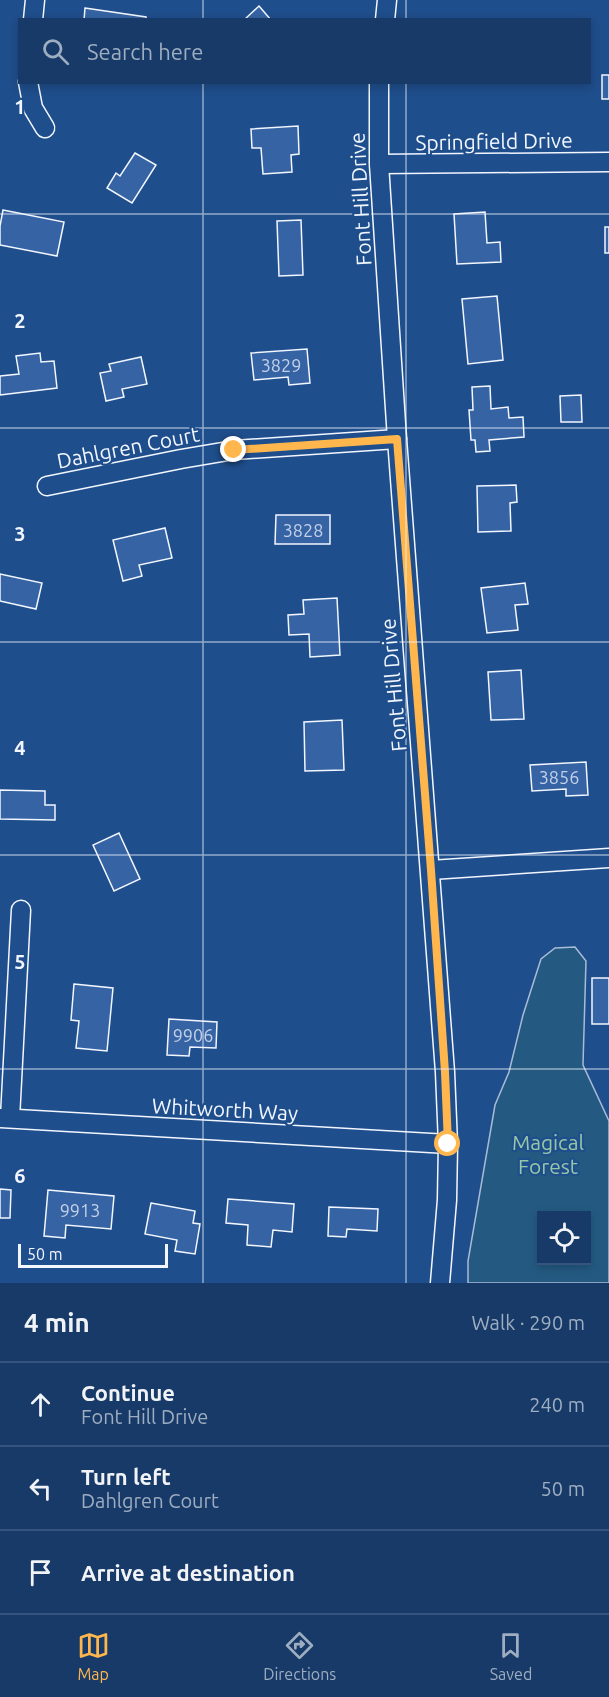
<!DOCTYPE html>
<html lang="en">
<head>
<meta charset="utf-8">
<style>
  body { margin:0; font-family:Ubuntu,sans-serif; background:#244571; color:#f1f3f6 }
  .controls { position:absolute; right:18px; bottom:18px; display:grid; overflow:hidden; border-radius:0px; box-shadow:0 3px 9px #0003 }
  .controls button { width:54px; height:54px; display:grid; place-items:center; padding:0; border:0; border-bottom:2px solid #36547d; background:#173a69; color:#f1f3f6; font:30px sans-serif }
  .scale { position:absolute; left:18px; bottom:15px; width:150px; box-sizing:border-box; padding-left:6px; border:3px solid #f2f6ff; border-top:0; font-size:16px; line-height:21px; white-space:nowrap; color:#f2f6ff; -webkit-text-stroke:4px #1f4e8c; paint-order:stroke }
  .stop { position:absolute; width:18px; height:18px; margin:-14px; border:4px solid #ffb74d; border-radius:50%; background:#fff }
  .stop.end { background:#ffb74d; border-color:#fff; box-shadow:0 2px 6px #0008 }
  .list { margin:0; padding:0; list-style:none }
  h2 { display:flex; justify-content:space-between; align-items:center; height:78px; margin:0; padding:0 24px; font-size:26px }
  h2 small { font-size:20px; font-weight:400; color:#9eadc0 }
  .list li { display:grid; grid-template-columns:39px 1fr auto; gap:18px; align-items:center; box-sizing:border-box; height:84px; padding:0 24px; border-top:2px solid #36547d }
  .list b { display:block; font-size:22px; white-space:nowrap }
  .list p { margin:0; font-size:20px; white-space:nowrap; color:#9eadc0 }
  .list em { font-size:20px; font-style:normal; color:#9eadc0 }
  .icon { flex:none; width:33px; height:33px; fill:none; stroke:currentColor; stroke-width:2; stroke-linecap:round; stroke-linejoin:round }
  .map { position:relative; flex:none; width:609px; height:1283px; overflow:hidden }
  .search { position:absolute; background:#173a69; box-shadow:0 3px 9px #0003; left:18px; right:18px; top:18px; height:66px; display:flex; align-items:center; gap:15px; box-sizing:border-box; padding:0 21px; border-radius:0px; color:#9eadc0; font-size:22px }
  .sheet { height:330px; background:#173a69 }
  nav { display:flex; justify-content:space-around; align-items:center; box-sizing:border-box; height:84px; border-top:2px solid #36547d; background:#173a69; font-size:16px; color:#9eadc0 }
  nav a { display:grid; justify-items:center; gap:3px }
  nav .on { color:#ffb74d }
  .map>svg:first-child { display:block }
  .green { fill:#245a82; stroke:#a8bbd7; stroke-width:1.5; fill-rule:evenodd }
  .building { fill:#3563a3; stroke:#f2f6ff; stroke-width:1.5 }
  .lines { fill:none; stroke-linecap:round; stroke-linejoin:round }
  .minor-casing { stroke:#f2f6ff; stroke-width:21 }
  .minor { stroke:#1f4e8c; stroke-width:18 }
  .route { stroke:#ffb74d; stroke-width:8 }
  .grid { fill:none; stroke:#f2f6ff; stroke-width:1.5; stroke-opacity:0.55 }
  .labels { text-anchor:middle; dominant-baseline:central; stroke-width:4.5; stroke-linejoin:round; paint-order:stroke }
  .number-label { font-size:18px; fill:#c3d1e8 }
  .street-label { font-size:21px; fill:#f2f6ff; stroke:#1f4e8c }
  .park-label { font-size:21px; fill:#97c8a6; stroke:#1f4e8c }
  .grid-label { font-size:20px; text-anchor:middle; font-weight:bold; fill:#f2f6ff; stroke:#1f4e8c; stroke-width:4.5; stroke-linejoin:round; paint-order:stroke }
</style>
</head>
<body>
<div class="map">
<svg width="609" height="1283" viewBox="0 0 609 1283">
  <rect width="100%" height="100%" fill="#1f4e8c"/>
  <path class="green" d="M 575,947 L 586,961 L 583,1065 L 609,1121 L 609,1283 L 468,1283 L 468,1261 L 495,1105 L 509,1072 L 523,1015 L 541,959 L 555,948 ZM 542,1216 L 586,1216 L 586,1260 L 542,1260 Z"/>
  <g class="building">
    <polygon points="259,6 271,20 244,20"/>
    <polygon points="85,8 146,17 146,20 84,20"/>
    <rect x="602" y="75" width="7" height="24"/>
    <polygon points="298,126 299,154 291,155 292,172 263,174 261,148 252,148 251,129"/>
    <polygon points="135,153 156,165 132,203 107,188 116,173 120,176"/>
    <polygon points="3,210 64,222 57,256 0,245 0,226"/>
    <polygon points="485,212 487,243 500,242 501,262 457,264 454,214"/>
    <polygon points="301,220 303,275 279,276 277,221"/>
    <rect x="605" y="227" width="4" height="26"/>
    <polygon points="497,296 503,360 468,364 462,299"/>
    <polygon points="307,349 310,383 289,385 288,377 254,380 251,353"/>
    <polygon points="40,353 41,362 54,361 57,388 0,395 0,376 19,374 16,356"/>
    <polygon points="141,357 147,384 122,389 124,397 106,401 100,373 111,371 109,364"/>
    <polygon points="490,386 491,409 508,407 509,418 523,417 524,437 489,440 490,451 476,452 475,440 471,440 469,410 473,410 472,387"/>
    <polygon points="581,395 582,422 561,422 560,396"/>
    <polygon points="516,485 517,502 510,503 511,531 478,532 477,486"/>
    <polygon points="276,515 330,515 330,544 275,544"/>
    <polygon points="165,528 172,558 139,565 142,576 123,581 113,540"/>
    <polygon points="0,574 42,583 36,609 0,601"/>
    <polygon points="525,583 528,604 515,605 518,630 487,633 481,588"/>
    <polygon points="337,598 340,655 310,657 309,634 289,635 288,615 304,614 303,600"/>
    <polygon points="521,670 524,719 491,720 488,672"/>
    <polygon points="342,720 344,770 305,771 304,722"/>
    <polygon points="586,762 588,795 566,796 566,789 532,791 530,765"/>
    <polygon points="0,790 45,791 45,805 55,805 55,820 0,819"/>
    <polygon points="119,833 140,879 114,891 93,845"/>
    <rect x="592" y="978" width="17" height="46"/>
    <polygon points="74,984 113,988 107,1051 76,1048 79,1021 71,1020"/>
    <polygon points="169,1019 217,1022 216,1048 190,1047 189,1056 167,1055"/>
    <polygon points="0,1189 11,1190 10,1218 0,1218"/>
    <polygon points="48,1190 114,1196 111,1229 66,1225 65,1238 44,1236"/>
    <polygon points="228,1199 294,1204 292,1232 273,1230 271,1247 247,1245 248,1225 226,1223"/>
    <polygon points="151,1203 195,1211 193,1223 200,1224 195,1254 175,1251 177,1240 145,1234"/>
    <polygon points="329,1207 378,1209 377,1231 347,1229 346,1237 328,1236"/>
  </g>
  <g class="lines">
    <g class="minor-casing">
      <g id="minor">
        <polyline points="33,20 35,0"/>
        <polyline points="385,20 387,0"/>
        <polyline points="28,82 33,108 45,128"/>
        <polyline points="379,82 379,164 397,439 445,1072 448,1144 447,1200 440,1283"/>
        <polyline points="379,164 609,162"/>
        <polyline points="47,486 181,459 234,450 397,439"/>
        <polyline points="431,870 609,858"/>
        <polyline points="0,1118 448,1144"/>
        <polyline points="10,1118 21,910"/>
      </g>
    </g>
    <use href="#minor" class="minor"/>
  </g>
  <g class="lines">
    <polyline class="route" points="234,450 397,439 431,870 445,1072 448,1144"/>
  </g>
  <path class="grid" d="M 203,0 L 203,20M 406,0 L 406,20M 203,82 L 203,1283M 406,82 L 406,1283M 0,214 L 609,214M 0,428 L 609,428M 0,642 L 609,642M 0,855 L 609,855M 0,1069 L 609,1069"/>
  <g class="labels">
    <g class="number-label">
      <text x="281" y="365">3829</text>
      <text x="303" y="530">3828</text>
      <text x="559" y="777">3856</text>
      <text x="193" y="1035">9906</text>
      <text x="80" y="1210">9913</text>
    </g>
    <g class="street-label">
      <text transform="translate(494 141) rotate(-1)">Springfield Drive</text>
      <text transform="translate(360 199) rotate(-93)">Font Hill Drive</text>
      <text transform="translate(128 447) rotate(-11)">Dahlgren Court</text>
      <text transform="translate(393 685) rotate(-95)">Font Hill Drive</text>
      <text transform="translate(225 1109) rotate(3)">Whitworth Way</text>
    </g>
    <g class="park-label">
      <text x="548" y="1142">Magical<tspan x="548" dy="24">Forest</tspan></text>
    </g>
  </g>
  <g class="grid-label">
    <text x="20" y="114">1</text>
    <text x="20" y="328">2</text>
    <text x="20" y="541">3</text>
    <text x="20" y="755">4</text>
    <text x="20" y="969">5</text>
    <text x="20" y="1183">6</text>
  </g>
</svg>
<div class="controls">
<button><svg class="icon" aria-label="locate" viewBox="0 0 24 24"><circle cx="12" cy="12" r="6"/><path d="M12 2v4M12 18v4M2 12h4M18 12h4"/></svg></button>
</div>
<div class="scale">50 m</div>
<div class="stop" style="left:448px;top:1144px"></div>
<div class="stop end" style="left:234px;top:450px"></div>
<div class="search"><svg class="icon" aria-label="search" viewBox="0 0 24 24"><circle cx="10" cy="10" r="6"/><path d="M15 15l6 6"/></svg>Search here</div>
</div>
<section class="sheet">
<h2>4 min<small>Walk · 290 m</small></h2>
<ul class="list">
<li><svg class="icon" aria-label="ahead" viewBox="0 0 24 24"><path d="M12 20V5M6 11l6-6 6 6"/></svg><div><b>Continue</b><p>Font Hill Drive</p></div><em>240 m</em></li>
<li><svg class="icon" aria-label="left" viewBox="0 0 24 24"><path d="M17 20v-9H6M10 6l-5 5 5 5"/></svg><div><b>Turn left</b><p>Dahlgren Court</p></div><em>50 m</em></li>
<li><svg class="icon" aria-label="arrive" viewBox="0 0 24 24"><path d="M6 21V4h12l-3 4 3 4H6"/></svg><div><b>Arrive at destination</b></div></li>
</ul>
</section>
<nav>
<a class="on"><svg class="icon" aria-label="map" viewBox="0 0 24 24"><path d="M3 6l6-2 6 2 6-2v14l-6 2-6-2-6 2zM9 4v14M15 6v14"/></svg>Map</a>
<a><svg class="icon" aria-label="directions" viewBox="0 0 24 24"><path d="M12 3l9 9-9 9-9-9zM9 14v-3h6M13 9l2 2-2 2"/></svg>Directions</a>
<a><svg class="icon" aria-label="saved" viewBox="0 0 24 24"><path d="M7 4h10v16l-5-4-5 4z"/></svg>Saved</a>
</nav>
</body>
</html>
